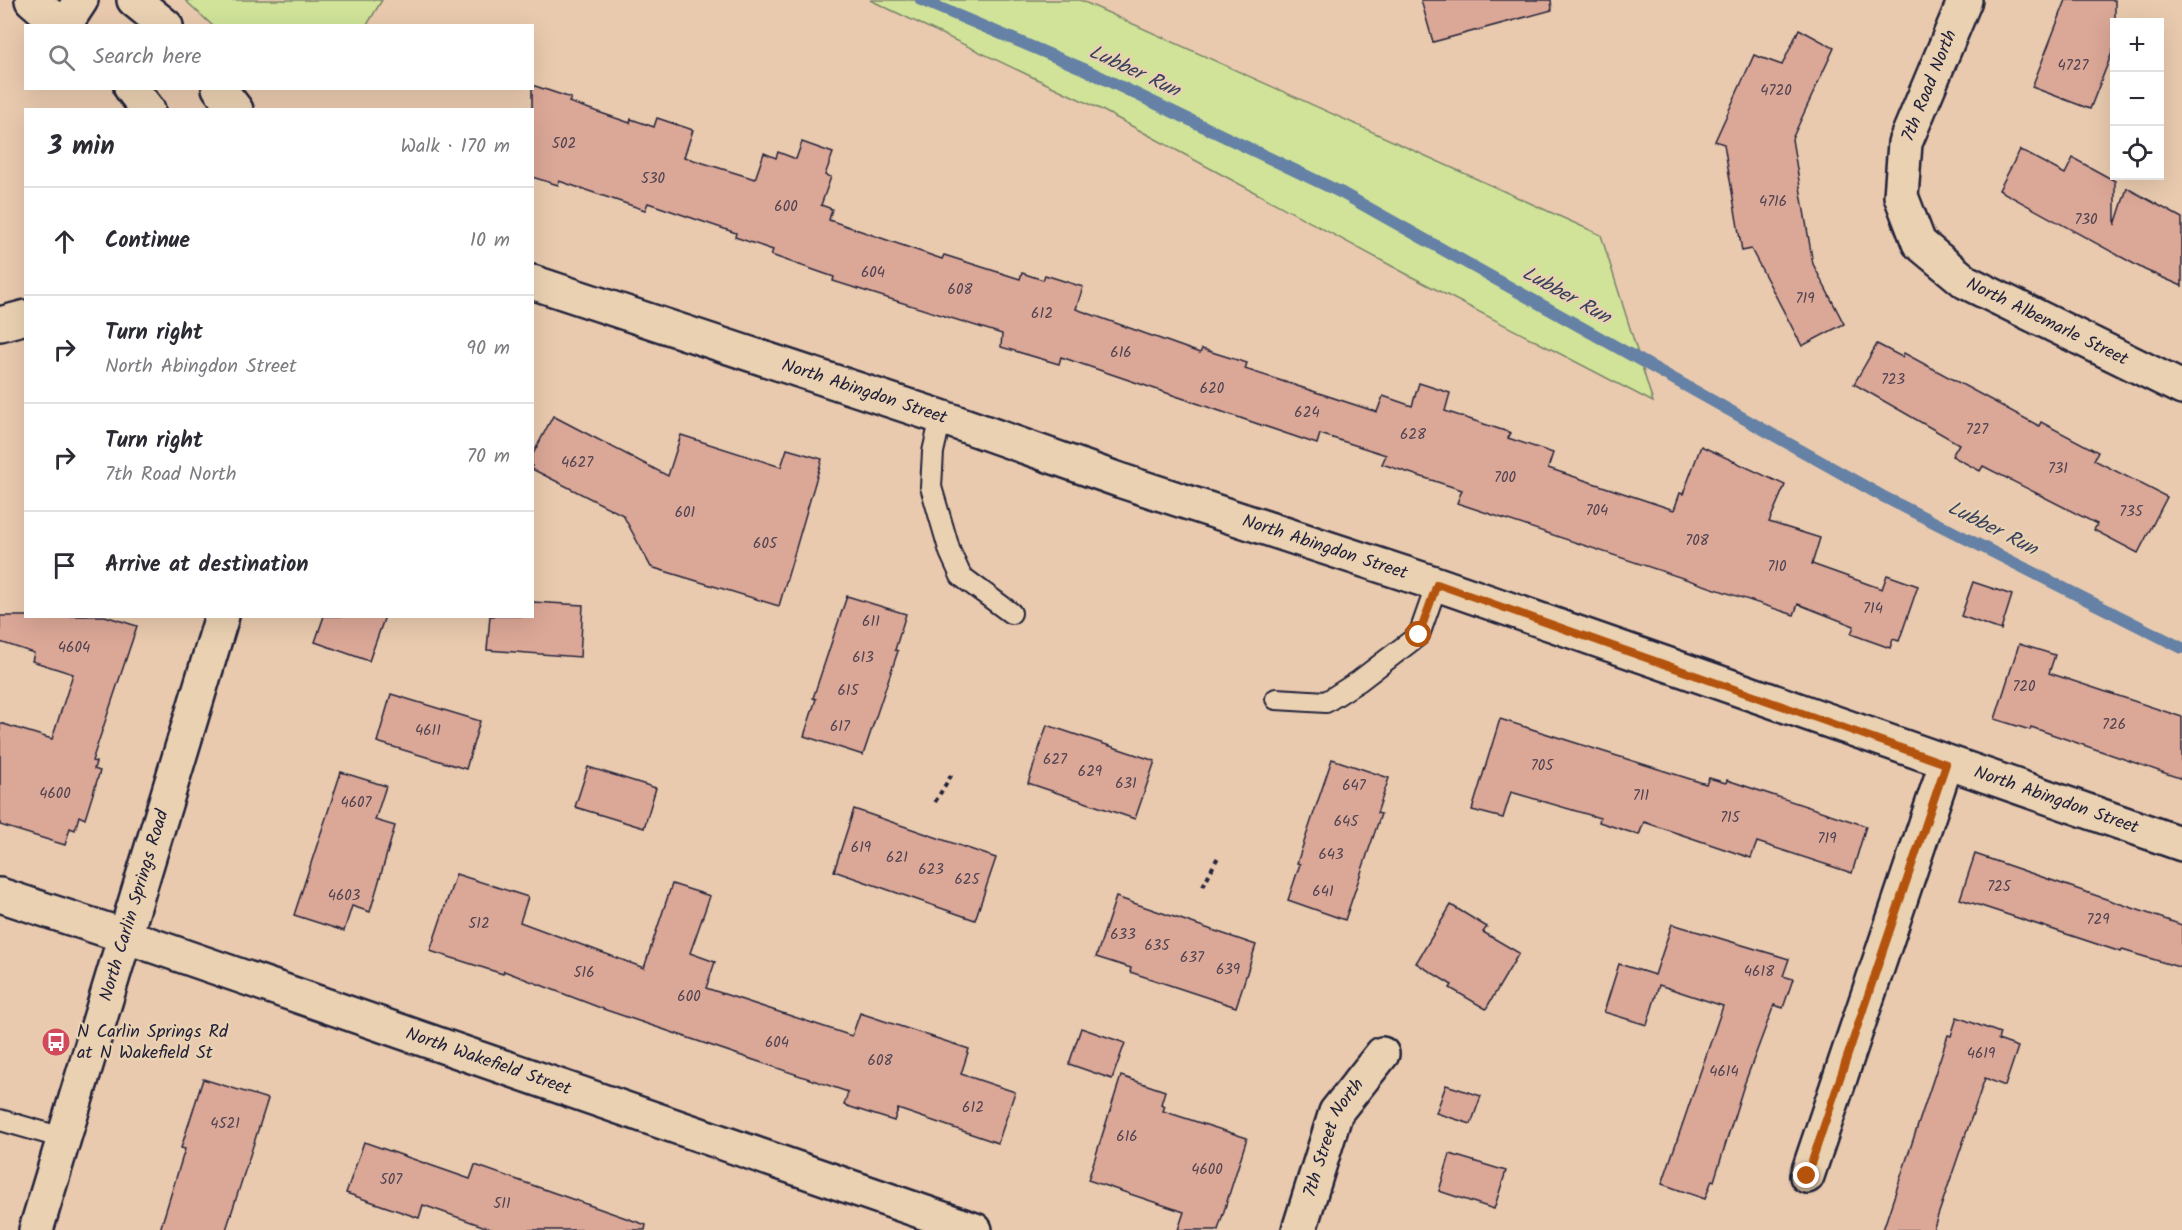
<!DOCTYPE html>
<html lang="en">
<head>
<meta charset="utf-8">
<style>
  body { margin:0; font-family:Kalam,sans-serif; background:#f7f7f7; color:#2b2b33 }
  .controls { position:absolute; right:18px; top:18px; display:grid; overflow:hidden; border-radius:0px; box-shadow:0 6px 24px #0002 }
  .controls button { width:54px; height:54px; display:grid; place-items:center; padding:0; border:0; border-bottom:2px solid #e1e1e2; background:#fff; color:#2b2b33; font:30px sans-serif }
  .stop { position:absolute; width:18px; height:18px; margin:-14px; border:4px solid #b45309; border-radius:50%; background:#fff }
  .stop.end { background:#b45309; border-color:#fff; box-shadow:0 2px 6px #0008 }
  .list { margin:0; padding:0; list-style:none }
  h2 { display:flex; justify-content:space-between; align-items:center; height:78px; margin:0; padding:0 24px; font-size:26px }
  h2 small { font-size:20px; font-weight:400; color:#7c7c81 }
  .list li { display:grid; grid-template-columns:39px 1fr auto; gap:18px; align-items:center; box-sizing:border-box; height:108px; padding:0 24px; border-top:2px solid #e1e1e2 }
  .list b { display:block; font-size:22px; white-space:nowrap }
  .list p { margin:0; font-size:20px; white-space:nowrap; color:#7c7c81 }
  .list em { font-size:20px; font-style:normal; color:#7c7c81 }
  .icon { flex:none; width:33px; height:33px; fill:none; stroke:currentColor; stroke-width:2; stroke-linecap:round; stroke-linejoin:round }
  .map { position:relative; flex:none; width:2182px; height:1230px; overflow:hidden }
  .search { position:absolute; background:#fff; box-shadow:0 6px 24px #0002; left:24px; top:24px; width:510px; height:66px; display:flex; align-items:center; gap:15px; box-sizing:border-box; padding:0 21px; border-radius:0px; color:#7c7c81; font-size:22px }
  .panel { position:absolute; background:#fff; box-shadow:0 6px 24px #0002; left:24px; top:108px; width:510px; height:510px; border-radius:0px }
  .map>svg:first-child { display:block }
  .green { fill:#d0e398; stroke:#79826a; stroke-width:1.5 }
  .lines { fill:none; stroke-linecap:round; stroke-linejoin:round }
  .stream { stroke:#6581a5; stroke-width:12 }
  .building { fill:#dba797; stroke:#22223b; stroke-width:1.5 }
  .lane-casing { stroke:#22223b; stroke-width:24 }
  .street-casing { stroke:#22223b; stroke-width:38 }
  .secondary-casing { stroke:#22223b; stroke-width:38 }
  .path { stroke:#22223b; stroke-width:4; stroke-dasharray:4.5 4.5; stroke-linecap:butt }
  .lane { stroke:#ead1b2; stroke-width:20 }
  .street { stroke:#ead1b2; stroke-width:33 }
  .secondary { stroke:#ead1b2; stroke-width:33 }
  .route { stroke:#b45309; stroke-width:8 }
  .labels { text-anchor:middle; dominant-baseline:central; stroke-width:5; stroke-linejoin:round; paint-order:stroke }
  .number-label { font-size:15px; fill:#504352 }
  .street-label { font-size:18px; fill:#22223b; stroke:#ead1b2 }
  .poi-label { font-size:18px; fill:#22223b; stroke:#ead1b2; text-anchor:start }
  .water-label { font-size:20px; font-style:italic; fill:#38425e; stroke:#ead1b2 }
</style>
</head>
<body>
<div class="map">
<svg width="2182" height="1230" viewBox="0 0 2182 1230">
  <rect width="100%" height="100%" fill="#e9caae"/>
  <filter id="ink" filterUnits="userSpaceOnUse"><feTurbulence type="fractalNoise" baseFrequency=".0167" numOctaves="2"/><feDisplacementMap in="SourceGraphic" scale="12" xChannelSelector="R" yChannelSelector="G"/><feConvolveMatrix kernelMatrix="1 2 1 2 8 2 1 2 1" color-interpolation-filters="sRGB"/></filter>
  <g filter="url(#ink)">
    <g class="green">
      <polygon points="185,0 382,0 367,25 213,26"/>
      <polygon points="870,0 1080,0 1601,235 1653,402 1414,278 1100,109"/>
    </g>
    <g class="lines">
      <polyline class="stream" points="921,0 1084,69 1342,193 1882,496 2182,648"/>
    </g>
    <g class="building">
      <polygon points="1421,0 1551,0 1552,10 1433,42"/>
      <polygon points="2066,0 2115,0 2115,45 2090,109 2032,87"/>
      <polygon points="1799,29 1834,48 1792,139 1813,264 1844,324 1802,346 1751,249 1742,251 1724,144 1715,141 1754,55 1782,65"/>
      <polygon points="532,85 571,98 569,102 630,123 631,119 654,127 657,118 693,130 684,157 755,179 764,153 776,158 778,152 796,159 802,142 833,153 825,175 831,177 821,205 832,209 829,220 942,259 944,255 1020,279 1022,273 1043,280 1045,275 1083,287 1076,309 1200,353 1202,349 1247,363 1245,369 1377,412 1383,396 1412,406 1419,383 1450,393 1445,411 1511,433 1508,438 1553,453 1548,468 1674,510 1680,493 1683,494 1701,446 1785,485 1769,522 1820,538 1812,564 1882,589 1887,575 1918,586 1899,641 1893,639 1890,648 1851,634 1854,626 1798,604 1794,615 1457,503 1462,490 1382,464 1386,455 1320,434 1317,444 1061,357 1059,364 1001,347 1002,334 833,281 834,277 771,255 773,250 735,237 736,233 648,203 645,210 559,181 558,185 532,177"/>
      <polygon points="2020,150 2065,174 2073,158 2115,181 2115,225 2127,188 2182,218 2182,286 2145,270 1999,190"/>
      <polygon points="1877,344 1902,357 1904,353 2039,426 2041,422 2098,452 2094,460 2167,497 2138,553 2094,530 2097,524 1983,466 1980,471 1952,456 1959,444 1854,384"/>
      <polygon points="553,416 668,476 681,435 781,467 787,449 822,459 779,606 651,567 623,515 532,469 532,456"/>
      <polygon points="1973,582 2012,595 2001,630 1961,616"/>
      <polygon points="847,596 906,614 895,650 898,651 863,755 804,736 816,699 813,698"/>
      <polygon points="532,602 583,605 580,657 487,650 490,616 532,616"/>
      <polygon points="0,616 105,616 137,626 92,761 96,762 94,769 100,771 85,819 79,816 75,830 70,828 65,845 0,825 0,723 52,739 73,674 32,661 34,653 0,642"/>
      <polygon points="324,616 385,616 369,661 315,642"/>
      <polygon points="2019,644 2055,655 2049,673 2182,717 2182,779 2031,727 2030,730 1995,719"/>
      <polygon points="391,694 480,721 466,769 377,742"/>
      <polygon points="1500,719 1706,784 1709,778 1726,783 1727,780 1866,826 1852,873 1757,842 1751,858 1644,822 1639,835 1599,822 1600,818 1511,792 1503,818 1472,810"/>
      <polygon points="1047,725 1155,761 1135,819 1028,783"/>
      <polygon points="1332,759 1389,778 1377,813 1381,814 1345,920 1288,900 1300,864 1297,863"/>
      <polygon points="588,767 656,788 644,828 575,807"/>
      <polygon points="341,772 386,786 375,820 395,826 370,912 352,906 344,931 294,915"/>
      <polygon points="854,809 996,858 975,920 834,871"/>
      <polygon points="1975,854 2182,925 2182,968 2122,950 2121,952 1960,899"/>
      <polygon points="456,874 528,897 520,922 644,968 672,884 710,896 690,953 715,962 706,988 852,1036 860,1013 969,1049 961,1074 1015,1092 998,1143 898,1109 894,1121 844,1105 848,1092 606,1010 504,971 503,974 430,951"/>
      <polygon points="1116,897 1256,945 1236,1007 1130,972 1131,968 1096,957"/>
      <polygon points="1451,905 1487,927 1483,932 1519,953 1486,1009 1450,988 1452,985 1416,963"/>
      <polygon points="1672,924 1789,959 1783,976 1793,979 1783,1008 1774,1005 1744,1085 1714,1181 1712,1180 1705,1199 1662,1184 1723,1006 1659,985 1647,1025 1604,1012 1619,964 1655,975"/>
      <polygon points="1957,1017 2000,1033 1998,1040 2018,1047 2005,1086 1985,1078 1933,1230 1883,1230 1948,1035 1951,1036"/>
      <polygon points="1081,1028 1125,1043 1112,1079 1069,1064"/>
      <polygon points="1121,1076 1165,1091 1161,1104 1165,1106 1163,1111 1247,1138 1218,1230 1178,1230 1184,1212 1088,1180"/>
      <polygon points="203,1079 268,1099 226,1230 160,1230 185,1149 181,1148"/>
      <polygon points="1446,1085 1481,1096 1471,1124 1436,1113"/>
      <polygon points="364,1142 470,1179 475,1165 646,1225 645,1230 494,1230 423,1205 419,1218 346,1193"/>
      <polygon points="1450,1154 1506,1171 1494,1209 1439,1191"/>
    </g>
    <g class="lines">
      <g class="lane-casing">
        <g id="lane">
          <polyline points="941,417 933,452 931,487 950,552 961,576 1011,613"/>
          <polyline points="1276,699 1326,702 1359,681 1419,635 1437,584"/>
          <polyline points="0,1120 63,1138"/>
        </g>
      </g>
      <g class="street-casing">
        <g id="street">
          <path id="s1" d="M 1965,0 L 1905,143 L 1901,196 L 1919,243 L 1966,282 L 2182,388"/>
          <path id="s2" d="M 532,282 L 941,417 L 1122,481 L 1437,584 L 2182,844"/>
          <polyline points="0,324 26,317"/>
          <path id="s3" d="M 0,895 L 125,936 L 975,1230"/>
          <polyline points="1807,1176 1946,764"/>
          <path id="s4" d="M 1299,1230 L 1336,1112 L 1382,1054"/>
        </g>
      </g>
      <g class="secondary-casing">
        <g id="secondary">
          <polyline points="32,0 62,26"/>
          <polyline points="134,0 166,26"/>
          <polyline points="64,26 81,0"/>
          <polyline points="131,88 148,110"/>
          <polyline points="219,88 236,110"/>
          <path id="s5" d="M 36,1230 L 222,616"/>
        </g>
      </g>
      <g class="path">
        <polyline points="935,802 952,774"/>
        <polyline points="1203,886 1219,855"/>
      </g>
      <use href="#lane" class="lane"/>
      <use href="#street" class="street"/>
      <use href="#secondary" class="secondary"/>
    </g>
  </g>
  <g class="lines" filter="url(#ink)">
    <polyline class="route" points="1419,635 1437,584 1946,764 1807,1176"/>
  </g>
  <defs>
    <g id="bus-disc" transform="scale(1.5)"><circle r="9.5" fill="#d1495b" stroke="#ead1b2"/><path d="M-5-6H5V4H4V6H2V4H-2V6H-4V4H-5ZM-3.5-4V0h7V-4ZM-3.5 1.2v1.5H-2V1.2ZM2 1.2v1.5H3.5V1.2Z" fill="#fff"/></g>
  </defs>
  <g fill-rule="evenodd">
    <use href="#bus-disc" x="56" y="1042"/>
  </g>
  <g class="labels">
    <g class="number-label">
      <text x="2073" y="66">4727</text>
      <text x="1776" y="91">4720</text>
      <text x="564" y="144">502</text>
      <text x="653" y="179">530</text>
      <text x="1773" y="202">4716</text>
      <text x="786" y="207">600</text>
      <text x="2086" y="220">730</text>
      <text x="873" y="273">604</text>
      <text x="960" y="290">608</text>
      <text x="1805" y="299">719</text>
      <text x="1042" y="314">612</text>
      <text x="1121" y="353">616</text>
      <text x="1893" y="380">723</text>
      <text x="1212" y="389">620</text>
      <text x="1307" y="413">624</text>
      <text x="1977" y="430">727</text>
      <text x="1413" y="435">628</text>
      <text x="577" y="463">4627</text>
      <text x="2058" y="469">731</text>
      <text x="1505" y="478">700</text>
      <text x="1597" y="511">704</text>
      <text x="2131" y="512">735</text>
      <text x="685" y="513">601</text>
      <text x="1697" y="541">708</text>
      <text x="765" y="544">605</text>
      <text x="1777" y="567">710</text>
      <text x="1873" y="609">714</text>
      <text x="871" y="622">611</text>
      <text x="74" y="648">4604</text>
      <text x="863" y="658">613</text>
      <text x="2024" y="687">720</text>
      <text x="848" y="691">615</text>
      <text x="2114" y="725">726</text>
      <text x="840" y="727">617</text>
      <text x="428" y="731">4611</text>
      <text x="1055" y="760">627</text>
      <text x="1542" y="766">705</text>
      <text x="1090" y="772">629</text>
      <text x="1126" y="784">631</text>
      <text x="1354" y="786">647</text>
      <text x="55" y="794">4600</text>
      <text x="1641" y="796">711</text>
      <text x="356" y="803">4607</text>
      <text x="1730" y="818">715</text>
      <text x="1346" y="822">645</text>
      <text x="1827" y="839">719</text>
      <text x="861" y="848">619</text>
      <text x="1331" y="855">643</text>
      <text x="897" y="858">621</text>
      <text x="931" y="870">623</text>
      <text x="967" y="880">625</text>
      <text x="1999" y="887">725</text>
      <text x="1323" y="892">641</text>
      <text x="344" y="896">4603</text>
      <text x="2098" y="920">729</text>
      <text x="479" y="924">512</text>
      <text x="1123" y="935">633</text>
      <text x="1157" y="946">635</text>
      <text x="1192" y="958">637</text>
      <text x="1228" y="970">639</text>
      <text x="1759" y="972">4618</text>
      <text x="584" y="973">516</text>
      <text x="689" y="997">600</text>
      <text x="777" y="1043">604</text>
      <text x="1981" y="1054">4619</text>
      <text x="880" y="1061">608</text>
      <text x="1724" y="1072">4614</text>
      <text x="973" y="1108">612</text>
      <text x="225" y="1124">4521</text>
      <text x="1127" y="1137">616</text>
      <text x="1207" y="1170">4600</text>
      <text x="391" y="1180">507</text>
      <text x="502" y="1204">511</text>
    </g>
    <g class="street-label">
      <text transform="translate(1930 86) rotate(-68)">7th Road North</text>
      <text stroke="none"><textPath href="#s1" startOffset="410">North Albemarle Street</textPath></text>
      <text stroke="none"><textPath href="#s2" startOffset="350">North Abingdon Street</textPath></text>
      <text stroke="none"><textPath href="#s2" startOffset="836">North Abingdon Street</textPath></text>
      <text stroke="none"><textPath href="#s2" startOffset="1610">North Abingdon Street</textPath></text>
      <text stroke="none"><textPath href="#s5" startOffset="339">North Carlin Springs Road</textPath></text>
      <text stroke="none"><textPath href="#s3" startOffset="516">North Wakefield Street</textPath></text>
      <text stroke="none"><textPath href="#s4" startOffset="99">7th Street North</textPath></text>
    </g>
    <g class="poi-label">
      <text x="77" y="1032">N Carlin Springs Rd<tspan x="77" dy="21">at N Wakefield St</tspan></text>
    </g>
    <g class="water-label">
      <text transform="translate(1134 72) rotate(25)">Lubber Run</text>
      <text transform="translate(1566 296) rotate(29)">Lubber Run</text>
      <text transform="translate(1992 529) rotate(27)">Lubber Run</text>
    </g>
  </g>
</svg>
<div class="controls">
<button>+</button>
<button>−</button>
<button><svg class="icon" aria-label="locate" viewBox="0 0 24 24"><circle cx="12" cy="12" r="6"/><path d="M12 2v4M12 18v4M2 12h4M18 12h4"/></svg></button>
</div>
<div class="stop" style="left:1419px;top:635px"></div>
<div class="stop end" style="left:1807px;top:1176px"></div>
<div class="search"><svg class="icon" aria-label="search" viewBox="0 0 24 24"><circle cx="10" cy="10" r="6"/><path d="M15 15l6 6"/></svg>Search here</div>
<section class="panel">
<h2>3 min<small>Walk · 170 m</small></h2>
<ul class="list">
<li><svg class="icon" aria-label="ahead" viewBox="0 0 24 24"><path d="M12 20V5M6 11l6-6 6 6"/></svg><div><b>Continue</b></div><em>10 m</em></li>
<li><svg class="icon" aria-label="right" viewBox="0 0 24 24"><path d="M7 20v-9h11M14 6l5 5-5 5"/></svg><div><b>Turn right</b><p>North Abingdon Street</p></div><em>90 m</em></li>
<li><svg class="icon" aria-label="right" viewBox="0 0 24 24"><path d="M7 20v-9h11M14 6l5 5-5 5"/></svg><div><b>Turn right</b><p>7th Road North</p></div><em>70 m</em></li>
<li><svg class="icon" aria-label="arrive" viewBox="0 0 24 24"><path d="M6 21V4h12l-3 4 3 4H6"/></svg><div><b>Arrive at destination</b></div></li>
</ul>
</section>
</div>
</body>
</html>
